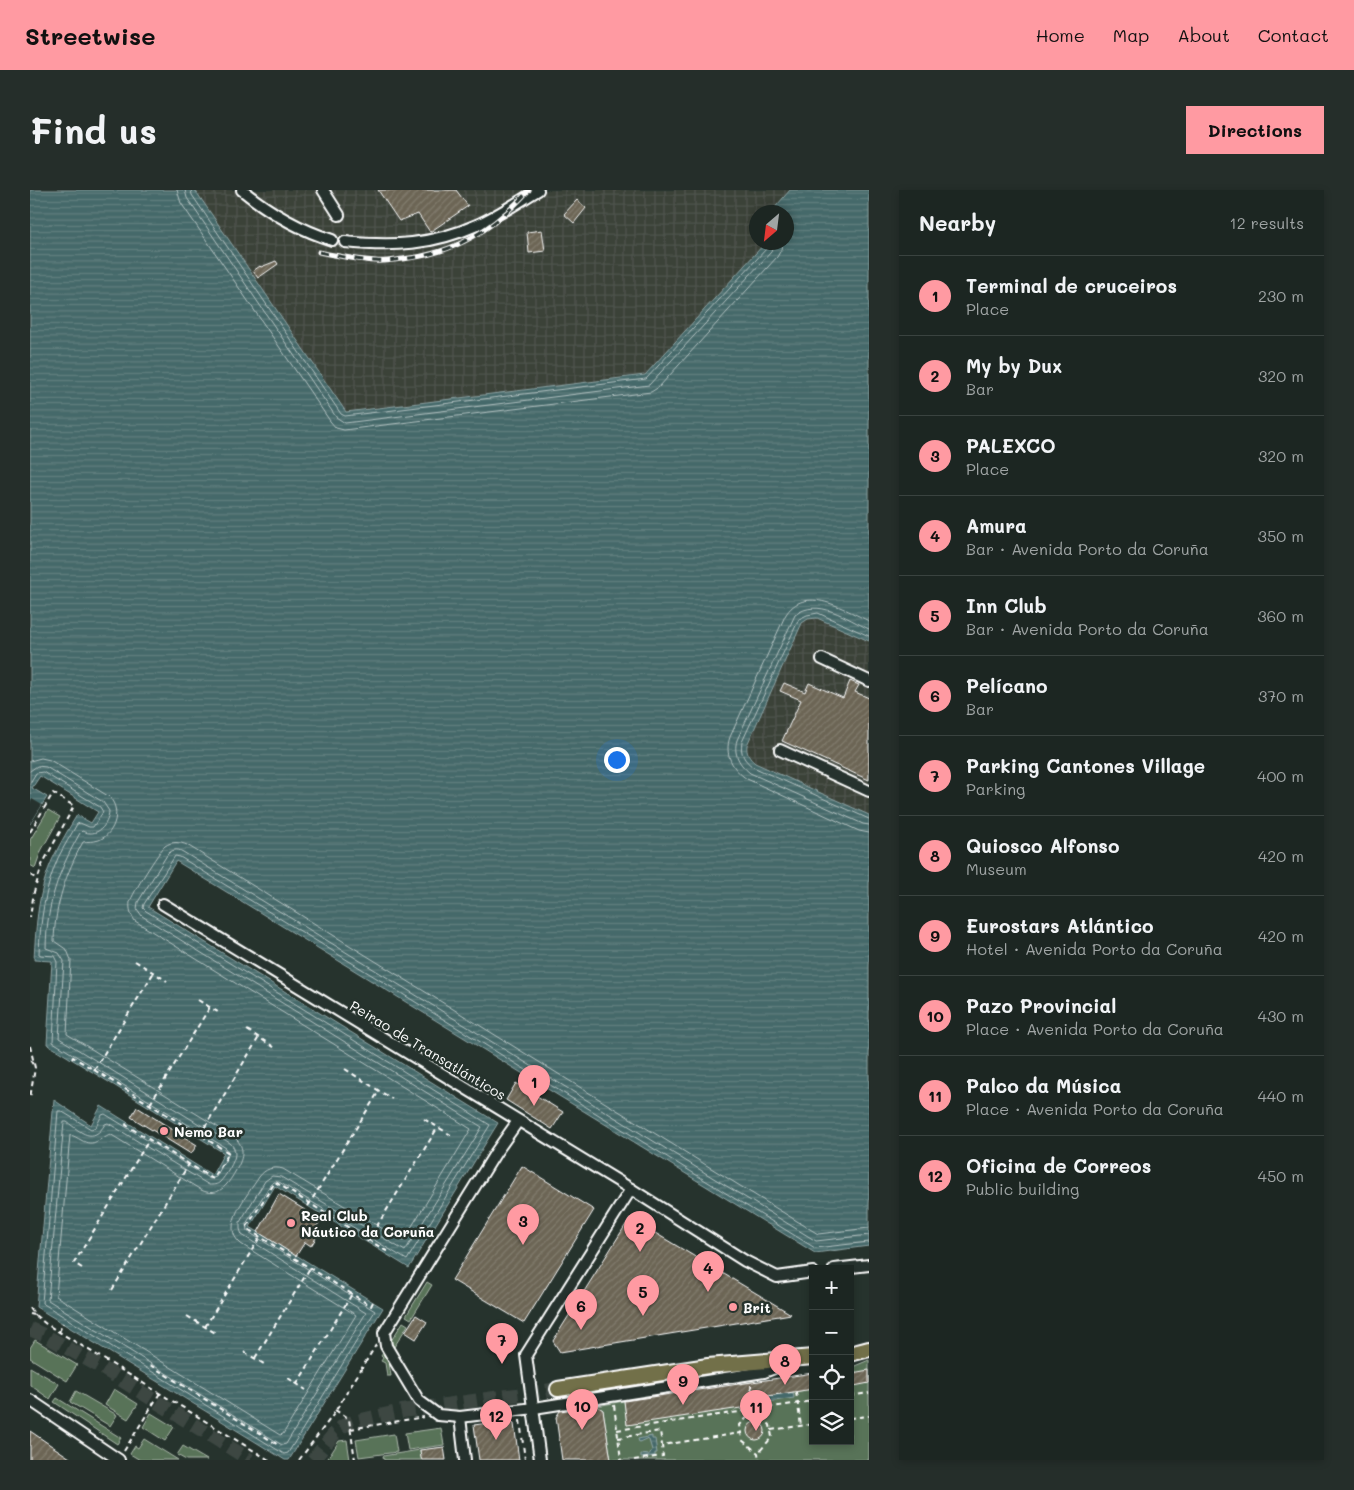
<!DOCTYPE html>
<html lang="en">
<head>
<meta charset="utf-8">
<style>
  body { margin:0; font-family:Mali,sans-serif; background:#252e2a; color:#f1f3f6 }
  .controls { position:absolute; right:15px; bottom:15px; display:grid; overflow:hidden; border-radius:0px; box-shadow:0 2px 8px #0003 }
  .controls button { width:45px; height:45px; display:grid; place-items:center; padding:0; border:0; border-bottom:1px solid #3a4340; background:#1c2622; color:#f1f3f6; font:25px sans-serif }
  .compass { position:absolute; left:719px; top:15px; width:45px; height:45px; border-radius:50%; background:#1c2622; box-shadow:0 2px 8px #0003; rotate:208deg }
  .you { position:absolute; left:586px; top:569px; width:18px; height:18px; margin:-12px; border:4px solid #fff; border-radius:50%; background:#1a73e8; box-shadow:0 0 0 8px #1a73e833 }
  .badge { display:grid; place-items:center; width:32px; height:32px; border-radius:50%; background:#ff9aa2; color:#111; font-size:16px; font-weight:700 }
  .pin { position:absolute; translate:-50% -41px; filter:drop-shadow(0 1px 2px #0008) }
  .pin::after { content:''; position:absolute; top:26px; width:18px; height:15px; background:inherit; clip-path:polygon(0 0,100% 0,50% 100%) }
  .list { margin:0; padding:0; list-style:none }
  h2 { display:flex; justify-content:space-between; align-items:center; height:65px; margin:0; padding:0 20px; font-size:21px }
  h2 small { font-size:16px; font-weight:400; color:#a0a5a5 }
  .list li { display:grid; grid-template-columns:32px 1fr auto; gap:15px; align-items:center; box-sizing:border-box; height:80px; padding:0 20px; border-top:1px solid #3a4340 }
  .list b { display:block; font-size:19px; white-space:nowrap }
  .list p { margin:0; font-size:16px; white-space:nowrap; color:#a0a5a5 }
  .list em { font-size:16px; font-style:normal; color:#a0a5a5 }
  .icon { flex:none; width:28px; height:28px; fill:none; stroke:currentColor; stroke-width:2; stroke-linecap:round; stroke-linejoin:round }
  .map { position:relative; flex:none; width:839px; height:1270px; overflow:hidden; border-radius:0px }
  header { display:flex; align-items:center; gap:30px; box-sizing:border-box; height:70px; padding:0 25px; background:#ff9aa2; color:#111 }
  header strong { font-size:24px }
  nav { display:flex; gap:28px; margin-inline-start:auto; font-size:18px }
  .intro { display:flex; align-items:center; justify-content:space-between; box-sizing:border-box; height:120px; padding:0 30px }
  h1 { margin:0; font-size:35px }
  .button { padding:12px 22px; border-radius:0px; background:#ff9aa2; color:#111; font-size:18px; font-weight:700 }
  main { display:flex; gap:30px; padding:0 30px }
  aside { flex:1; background:#1c2622; border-radius:0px; box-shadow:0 2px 8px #0003 }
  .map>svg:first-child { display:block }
  .industrial { fill:url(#industrial-grid) }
  .green { fill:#597358; stroke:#acb9ac }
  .water { fill:url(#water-rules); stroke:#8fa5a6 }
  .pier { fill:#26332d }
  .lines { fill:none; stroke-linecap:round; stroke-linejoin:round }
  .shore { stroke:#b5c3c3; stroke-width:1 }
  .building { fill:url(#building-hatch); stroke:#fff }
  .major-tunnel { stroke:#3c4742; stroke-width:14; stroke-dasharray:14 7; stroke-linecap:butt }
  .minor-casing { stroke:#fff; stroke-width:14 }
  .major-casing { stroke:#fff; stroke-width:18 }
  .path { stroke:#fff; stroke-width:2; stroke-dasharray:5 4; stroke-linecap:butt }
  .minor { stroke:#26332d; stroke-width:10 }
  .major { stroke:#726f4a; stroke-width:14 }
  .rail-casing { stroke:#fff; stroke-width:5 }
  .rail { stroke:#26332d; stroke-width:3; stroke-dasharray:9; stroke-linecap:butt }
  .poi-dot { fill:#ff9aa2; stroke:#26332d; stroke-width:2 }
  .labels { text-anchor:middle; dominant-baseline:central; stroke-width:5; stroke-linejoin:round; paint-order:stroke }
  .street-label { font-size:14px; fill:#fff; stroke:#26332d }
  .poi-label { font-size:14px; font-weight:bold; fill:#fff; stroke:#26332d; text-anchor:start }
</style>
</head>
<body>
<header>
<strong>Streetwise</strong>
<nav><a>Home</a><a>Map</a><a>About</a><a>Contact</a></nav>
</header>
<div class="intro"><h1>Find us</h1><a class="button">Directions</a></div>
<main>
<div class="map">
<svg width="839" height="1270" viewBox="0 0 839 1270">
  <defs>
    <pattern id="industrial-grid" width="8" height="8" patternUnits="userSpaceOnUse" patternTransform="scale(1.25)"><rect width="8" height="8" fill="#3b4239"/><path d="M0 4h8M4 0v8" fill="none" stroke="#4f554d"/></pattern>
    <pattern id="water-rules" width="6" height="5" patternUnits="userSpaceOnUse" patternTransform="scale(1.25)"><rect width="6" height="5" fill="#45696a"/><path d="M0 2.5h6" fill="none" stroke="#618080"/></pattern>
    <pattern id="building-hatch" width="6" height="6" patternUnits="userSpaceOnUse" patternTransform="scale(1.25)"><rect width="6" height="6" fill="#6c6555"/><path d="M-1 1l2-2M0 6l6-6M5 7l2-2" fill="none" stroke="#827c6e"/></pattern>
  </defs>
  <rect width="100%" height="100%" fill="#26332d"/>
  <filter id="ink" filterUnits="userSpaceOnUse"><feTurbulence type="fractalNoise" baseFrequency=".02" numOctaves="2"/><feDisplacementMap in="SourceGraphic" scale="10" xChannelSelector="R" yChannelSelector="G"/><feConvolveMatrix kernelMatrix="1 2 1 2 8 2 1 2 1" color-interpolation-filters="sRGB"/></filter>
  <g filter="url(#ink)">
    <g class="industrial">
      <polygon points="165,0 760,0 741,22 726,22 726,52 735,53 615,185 316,222"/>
      <polygon points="787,428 839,451 839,625 725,573 720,568 717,563 717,555 772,433 778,429"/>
    </g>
    <g class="green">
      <polygon points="18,620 30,627 11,661 5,678 0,675 0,650"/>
      <polygon points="397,1092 402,1095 381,1129 376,1126"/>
      <polygon points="373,1132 378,1135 364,1157 359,1154"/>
      <polygon points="5,1150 47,1175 37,1191 0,1168 0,1158"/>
      <polygon points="353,1163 358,1167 361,1186 357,1186 355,1173 351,1171 353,1168 351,1166"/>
      <polygon points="839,1170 839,1270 581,1270 573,1220 567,1216 594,1211 597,1235 708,1194 726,1191 728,1207 783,1199 783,1251 820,1251 820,1178"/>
      <polygon points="0,1177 29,1194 20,1209 0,1195"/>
      <polygon points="84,1199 108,1214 98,1229 75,1215"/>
      <polygon points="46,1201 87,1225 80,1236 40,1212"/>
      <polygon points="27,1208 91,1248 87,1254 24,1212"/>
      <polygon points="121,1223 144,1237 135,1251 113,1237"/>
      <polygon points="411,1238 414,1255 378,1260 375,1243"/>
      <polygon points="364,1244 367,1262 329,1267 326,1250"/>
      <polygon points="114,1249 148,1270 110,1270 100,1264 105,1256 108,1258"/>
      <polygon points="317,1250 320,1270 297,1270 309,1251"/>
      <polygon points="153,1256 177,1270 156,1270 147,1265"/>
      <polygon points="390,1260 392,1270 354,1270 353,1266"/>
    </g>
    <g class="water">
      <path d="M 0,0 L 165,0 L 316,222 L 615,185 L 735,53 L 756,52 L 756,22 L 741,22 L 760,0 L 839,0 L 839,451 L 787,428 L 778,429 L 772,433 L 717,555 C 716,563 719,568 725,573 L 839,625 L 839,1056 L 785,1063 L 146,671 L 118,717 L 468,933 L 379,1078 L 245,996 L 220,1037 L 353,1118 L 259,1270 L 255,1270 L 6,1117 L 24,910 L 61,935 L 71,916 L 182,985 L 194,963 L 17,854 L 22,771 L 4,770 C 6,734 8,699 24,666 C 31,652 39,638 47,625 L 61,633 L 68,622 L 10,586 L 2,598 L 17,607 L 0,634 Z"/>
      <polygon points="763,1202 764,1208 732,1213 731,1207"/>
      <polygon points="622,1246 622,1249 625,1249 627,1263 625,1263 625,1266 611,1268 611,1264 619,1265 622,1260 619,1250 616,1249 609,1252 608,1249"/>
    </g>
    <polygon class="pier" points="2,609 12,615 0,634 0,613"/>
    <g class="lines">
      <g class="shore">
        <polyline points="147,0 151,13 300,231 306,238 314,240 621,202 629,197 747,67 751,60 752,52"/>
        <polyline points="155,0 157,8 306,227 315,233 619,195 741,62 745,52"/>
        <polyline points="161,0 162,5 311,224 315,226 616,189 737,58 738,52"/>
        <path d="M 839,431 C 815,420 774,393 755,426 L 700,547 C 694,564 702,579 717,589 L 829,641 L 839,643"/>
        <path d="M 839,439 C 817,429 788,407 765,425 L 707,550 C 703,564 709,574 720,583 L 833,634 L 839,635"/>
        <path d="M 839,446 L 788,423 L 777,425 L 769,429 L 712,552 C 710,564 714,570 723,577 L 839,629"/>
        <path d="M 0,571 L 11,568 L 20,570 L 78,606 C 92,618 86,643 69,650 C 63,652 58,651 53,652 C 36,683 25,715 24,751 L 37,760 L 41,770 L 37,844 L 204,947 C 217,958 212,970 205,982 C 197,996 188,1008 171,1000 L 80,944 C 70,948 64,958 51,950 C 47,948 45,946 40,945 L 26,1106 L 250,1245 L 253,1244 L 326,1125 L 211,1054 C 189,1036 218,1005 229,987 C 235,979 243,976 253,979 L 373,1051 L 441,939 L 105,731 C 101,725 99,719 100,712 C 102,704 129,661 135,656 C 142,651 150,652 157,655 L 788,1044 L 839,1038"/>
        <path d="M 0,581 L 7,576 L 16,577 L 73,612 L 79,621 C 78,636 67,648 52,641 L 50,643 C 28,682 17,713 16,758 L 29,763 L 34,771 L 29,848 L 200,953 C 203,956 205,959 205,964 C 205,971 195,987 190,992 C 187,995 183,995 179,995 L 78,933 L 75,934 C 63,955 51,942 37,932 L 34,932 L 18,1110 L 252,1255 L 256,1254 L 336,1123 L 212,1045 L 210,1039 L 210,1032 L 235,991 L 242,986 L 251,987 L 375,1061 L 452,937 L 112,726 L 107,719 L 108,712 L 137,665 C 141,660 147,658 153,662 L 786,1051 L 839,1045"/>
        <path d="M 0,593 L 6,583 L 13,582 L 70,617 L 73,622 L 63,637 L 59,637 L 50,633 L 47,634 C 41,645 34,656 28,668 C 15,698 10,731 9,764 L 11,765 L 24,766 L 27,772 L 23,852 L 196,958 L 199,963 L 186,987 L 180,989 L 75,924 L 72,925 L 66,937 L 61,939 L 31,921 L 28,921 L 12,1113 L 254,1264 L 258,1263 L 345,1121 L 217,1041 L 216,1034 L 240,995 L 244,992 L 249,992 L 377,1070 L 460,935 L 116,721 L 113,718 L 114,714 L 145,666 L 150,667 L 785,1058 L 839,1052"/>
      </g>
    </g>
    <g class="building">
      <polygon points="348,0 426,0 438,16 400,42 388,24 369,31"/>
      <polygon points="547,10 556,18 544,33 534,24"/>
      <polygon points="512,40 515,61 499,63 497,42"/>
      <polygon points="246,71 248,74 228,88 223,81 230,76 231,77"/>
      <polygon points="820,491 829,495 825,502 839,508 839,590 752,551 771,510 750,501 754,493 775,502 779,493 813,508"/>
      <polygon points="486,893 533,922 522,939 476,910"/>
      <polygon points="107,917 167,955 161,964 101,927"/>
      <polygon points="492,976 564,1020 494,1133 422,1090"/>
      <polygon points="249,1004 291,1030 286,1037 291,1040 281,1056 275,1052 266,1066 228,1042"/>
      <polygon points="600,1028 761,1124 530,1162 523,1151"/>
      <polygon points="386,1125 397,1132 386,1149 375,1142"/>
      <polygon points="839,1180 839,1193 824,1196 822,1183"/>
      <polygon points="783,1183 783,1199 718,1209 720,1221 712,1222 711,1218 597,1235 594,1211"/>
      <polygon points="567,1216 573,1220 581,1270 532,1270 526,1227 530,1221"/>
      <polygon points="479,1230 484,1234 489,1270 449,1270 444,1235"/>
      <circle cx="726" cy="1241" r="9"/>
      <polygon points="0,1241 22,1256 43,1270 0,1270"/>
      <polygon points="414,1257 416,1270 392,1270 391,1268 390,1260"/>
    </g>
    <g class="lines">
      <g class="major-tunnel">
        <polyline points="0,1139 16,1146 69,1176 220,1270"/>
        <polyline points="283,1270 304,1244 313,1236 323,1232 372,1221 528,1199"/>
      </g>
      <g class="minor-casing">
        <g id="minor">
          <path d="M 212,0 C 240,23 268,39 302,50"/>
          <polyline points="293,0 309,25"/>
          <path d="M 315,52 C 363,57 402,55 447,35 C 468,26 488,12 508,0"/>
          <polyline points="792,469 839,491"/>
          <polyline points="750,560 839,601"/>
          <polyline points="133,714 601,999 715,1071 747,1087 783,1082"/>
          <polyline points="488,931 466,962 354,1143 356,1156 389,1211 408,1225 430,1227 504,1218 734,1182 760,1172"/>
          <polyline points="804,1079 839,1075"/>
          <polyline points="0,1210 89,1270"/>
          <polyline points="430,1227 435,1270"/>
          <polyline points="510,1270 496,1165 601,999"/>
        </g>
      </g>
      <g class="major-casing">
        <g id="major">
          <polyline points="820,1164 839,1159"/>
          <polyline points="528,1199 678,1176 783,1167"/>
        </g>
      </g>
      <g class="path">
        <polyline points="0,642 23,603 44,616 12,675 4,702 0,727"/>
        <polyline points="0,685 7,689"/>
        <polyline points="105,771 137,791"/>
        <polyline points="168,810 191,824"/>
        <polyline points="217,840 247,859"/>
        <polyline points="0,856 5,878 0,908"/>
        <polyline points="42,869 43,867 199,963 183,989 96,935 97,932"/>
        <polyline points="0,870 4,876"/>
        <polyline points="315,879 362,909"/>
        <polyline points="64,880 124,782"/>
        <polyline points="120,914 180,817"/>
        <polyline points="394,929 421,945"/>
        <polyline points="170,945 229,847"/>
        <polyline points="278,1016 349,901"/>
        <polyline points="337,1052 408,937"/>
        <polyline points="52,1078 44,1073 119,950"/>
        <polyline points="82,1100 159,974"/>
        <polyline points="343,1112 341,1116 216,1038 245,992 358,1062 357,1064"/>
        <polyline points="0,1118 5,1125 16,1134 239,1270"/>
        <polyline points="0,1124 5,1125"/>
        <polyline points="157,1126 187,1144"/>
        <polyline points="175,1137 230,1047"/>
        <polyline points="29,1142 33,1133"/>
        <polyline points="214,1162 234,1174"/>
        <polyline points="225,1168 280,1078"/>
        <polyline points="120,1175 250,1256"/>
        <polyline points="258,1188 276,1200"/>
        <polyline points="267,1194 322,1104"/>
        <polyline points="721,1195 724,1220 740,1235 742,1247 728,1263"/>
        <polyline points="766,1202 771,1236"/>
        <polyline points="820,1206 839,1203"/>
        <polyline points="584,1215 591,1270"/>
        <polyline points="305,1220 319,1229 325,1270"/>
        <polyline points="724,1220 710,1235 712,1250 728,1263 729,1270"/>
        <polyline points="820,1228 839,1226"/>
        <polyline points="490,1230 495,1270"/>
        <polyline points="320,1239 394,1227"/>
        <polyline points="587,1240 783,1211"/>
        <polyline points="741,1240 783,1234"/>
        <polyline points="588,1248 630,1241 632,1255"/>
        <polyline points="94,1261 130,1203"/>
        <polyline points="269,1270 303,1225 346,1155"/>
        <polyline points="604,1270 633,1266 632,1255 711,1243"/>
      </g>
      <use href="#minor" class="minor"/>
      <use href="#major" class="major"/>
      <g class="rail-casing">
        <path id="rail" d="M 289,62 C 308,66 327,70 346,71 C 355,72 364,70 373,69 C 426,63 464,39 499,0"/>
      </g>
      <use href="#rail" class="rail"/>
    </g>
  </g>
  <g class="poi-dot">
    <circle cx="134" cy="941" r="5"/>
    <circle cx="261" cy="1033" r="5"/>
    <circle cx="703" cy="1117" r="5"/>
  </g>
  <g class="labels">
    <g class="street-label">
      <text transform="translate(398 860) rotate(31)">Peirao de Transatlánticos</text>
    </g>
    <g class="poi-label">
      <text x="144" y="941">Nemo Bar</text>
      <text x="271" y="1025">Real Club<tspan x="271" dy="16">Náutico da Coruña</tspan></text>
      <text x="713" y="1117">Brit</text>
    </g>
  </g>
</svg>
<div class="controls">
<button>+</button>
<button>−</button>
<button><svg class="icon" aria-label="locate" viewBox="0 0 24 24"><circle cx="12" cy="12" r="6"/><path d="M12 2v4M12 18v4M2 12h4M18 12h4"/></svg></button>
<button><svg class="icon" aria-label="layers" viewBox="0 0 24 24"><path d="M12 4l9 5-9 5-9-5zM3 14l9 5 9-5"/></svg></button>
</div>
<svg class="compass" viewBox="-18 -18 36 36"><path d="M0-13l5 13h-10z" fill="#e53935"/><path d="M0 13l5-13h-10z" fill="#a0a5a5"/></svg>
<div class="you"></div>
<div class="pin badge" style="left:504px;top:916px">1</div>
<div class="pin badge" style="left:610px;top:1062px">2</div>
<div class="pin badge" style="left:493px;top:1055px">3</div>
<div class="pin badge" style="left:678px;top:1102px">4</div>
<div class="pin badge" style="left:613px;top:1126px">5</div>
<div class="pin badge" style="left:551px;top:1140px">6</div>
<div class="pin badge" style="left:472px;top:1174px">7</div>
<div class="pin badge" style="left:755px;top:1195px">8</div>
<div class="pin badge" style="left:653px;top:1215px">9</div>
<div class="pin badge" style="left:552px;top:1240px">10</div>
<div class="pin badge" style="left:726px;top:1241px">11</div>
<div class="pin badge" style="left:466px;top:1250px">12</div>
</div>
<aside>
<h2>Nearby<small>12 results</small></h2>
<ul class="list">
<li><span class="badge">1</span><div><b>Terminal de cruceiros</b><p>Place</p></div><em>230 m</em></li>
<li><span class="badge">2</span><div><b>My by Dux</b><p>Bar</p></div><em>320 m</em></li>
<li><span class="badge">3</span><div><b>PALEXCO</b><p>Place</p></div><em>320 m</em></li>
<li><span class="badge">4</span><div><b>Amura</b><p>Bar · Avenida Porto da Coruña</p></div><em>350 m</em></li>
<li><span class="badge">5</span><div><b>Inn Club</b><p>Bar · Avenida Porto da Coruña</p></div><em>360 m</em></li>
<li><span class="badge">6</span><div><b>Pelícano</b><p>Bar</p></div><em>370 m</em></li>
<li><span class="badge">7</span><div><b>Parking Cantones Village</b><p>Parking</p></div><em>400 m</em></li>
<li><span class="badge">8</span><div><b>Quiosco Alfonso</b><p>Museum</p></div><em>420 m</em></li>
<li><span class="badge">9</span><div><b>Eurostars Atlántico</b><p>Hotel · Avenida Porto da Coruña</p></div><em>420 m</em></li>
<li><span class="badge">10</span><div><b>Pazo Provincial</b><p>Place · Avenida Porto da Coruña</p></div><em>430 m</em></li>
<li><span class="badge">11</span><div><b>Palco da Música</b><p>Place · Avenida Porto da Coruña</p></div><em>440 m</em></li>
<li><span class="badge">12</span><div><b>Oficina de Correos</b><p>Public building</p></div><em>450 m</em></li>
</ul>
</aside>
</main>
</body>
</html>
